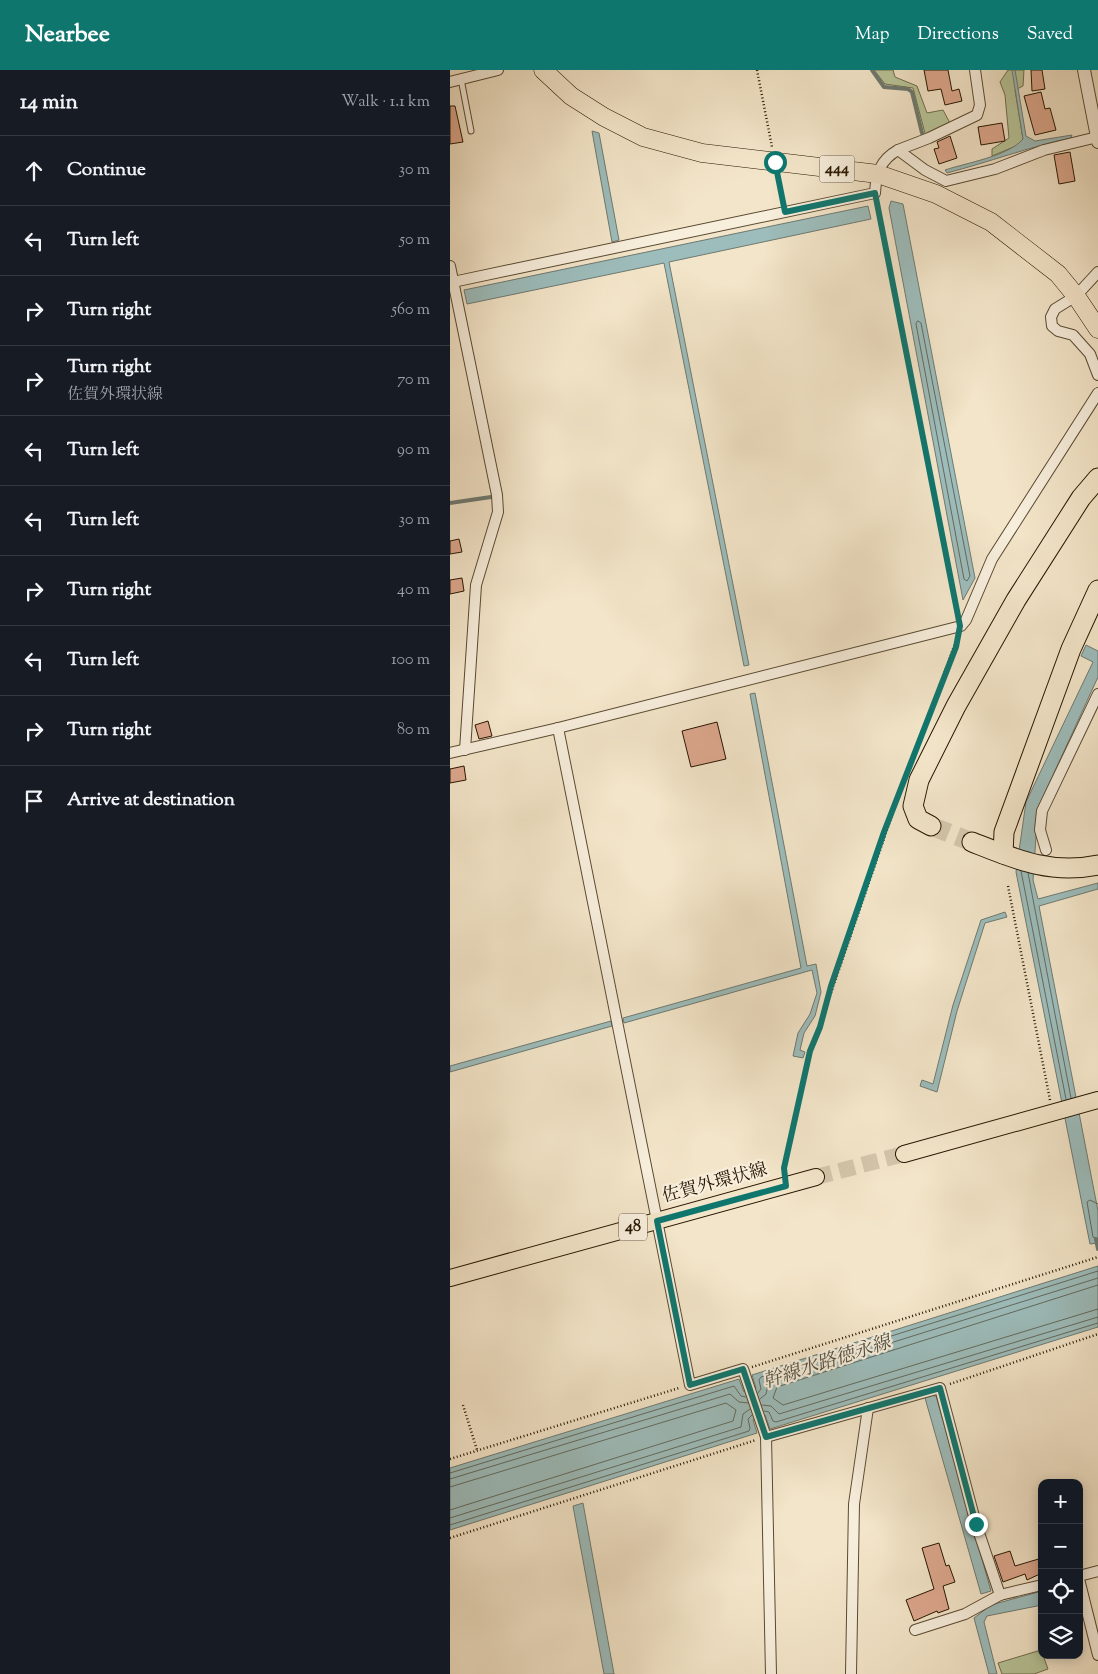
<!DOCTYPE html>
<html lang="en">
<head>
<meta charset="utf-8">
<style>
  body { margin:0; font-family:"Sorts Mill Goudy","Noto Serif JP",serif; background:#242831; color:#f1f3f6 }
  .controls { position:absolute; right:15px; bottom:15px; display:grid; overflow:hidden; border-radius:10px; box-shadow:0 2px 12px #0003 }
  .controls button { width:45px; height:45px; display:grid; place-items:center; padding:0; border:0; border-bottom:1px solid #363941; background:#171b24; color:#f1f3f6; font:25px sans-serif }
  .stop { position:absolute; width:15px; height:15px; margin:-11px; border:4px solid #0f766e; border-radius:50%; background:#fff }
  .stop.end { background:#0f766e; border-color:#fff; box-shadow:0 1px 5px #0008 }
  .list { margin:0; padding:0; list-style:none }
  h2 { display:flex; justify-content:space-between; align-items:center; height:65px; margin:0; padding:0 20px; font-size:21px }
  h2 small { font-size:16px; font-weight:400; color:#9ea1a6 }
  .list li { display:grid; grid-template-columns:32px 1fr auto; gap:15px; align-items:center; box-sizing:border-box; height:70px; padding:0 20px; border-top:1px solid #363941 }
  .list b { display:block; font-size:19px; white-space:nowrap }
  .list p { margin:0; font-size:16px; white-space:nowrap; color:#9ea1a6 }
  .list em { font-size:16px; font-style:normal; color:#9ea1a6 }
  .icon { flex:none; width:28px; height:28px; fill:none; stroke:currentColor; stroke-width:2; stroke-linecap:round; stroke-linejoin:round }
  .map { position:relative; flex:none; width:648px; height:1604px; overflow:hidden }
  header { display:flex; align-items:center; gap:30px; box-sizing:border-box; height:70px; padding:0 25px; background:#0f766e; color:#fff }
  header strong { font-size:24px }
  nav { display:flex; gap:28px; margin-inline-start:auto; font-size:18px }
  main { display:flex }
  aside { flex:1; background:#171b24 }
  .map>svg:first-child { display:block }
  .green { fill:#b8c599; stroke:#706e4c }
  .water { fill:#9dbdbc; stroke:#6e7a71 }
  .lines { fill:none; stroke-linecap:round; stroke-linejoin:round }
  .shore { stroke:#626a5e; stroke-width:1 }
  .stream { stroke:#6e7a71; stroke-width:4 }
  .building { fill:#dda88e; stroke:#271600 }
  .primary-tunnel { stroke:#d4c6ab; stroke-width:16; stroke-dasharray:16 8; stroke-linecap:butt }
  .motorway-tunnel { stroke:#d4c6ab; stroke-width:19; stroke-dasharray:19 9; stroke-linecap:butt }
  .service-casing { stroke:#5a4a32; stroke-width:7 }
  .minor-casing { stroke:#5a4a32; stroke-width:12 }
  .tertiary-casing { stroke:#5a4a32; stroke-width:14 }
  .primary-casing { stroke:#271600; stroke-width:18 }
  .trunk-casing { stroke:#271600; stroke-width:19 }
  .motorway-casing { stroke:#271600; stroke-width:21 }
  .path { stroke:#271600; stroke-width:2.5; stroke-dasharray:1 2.5; stroke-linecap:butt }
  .service { stroke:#f7eedc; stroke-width:5 }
  .minor { stroke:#f7eedc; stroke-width:10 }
  .tertiary { stroke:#f7eedc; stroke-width:12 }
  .primary { stroke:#f3e5c9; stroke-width:16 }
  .trunk { stroke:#f3e5c9; stroke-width:18 }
  .motorway { stroke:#f3e5c9; stroke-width:19 }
  .route { stroke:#0f766e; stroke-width:6 }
  .labels { text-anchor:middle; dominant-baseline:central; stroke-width:4.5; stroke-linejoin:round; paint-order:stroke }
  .shield { fill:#f7eedc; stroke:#655742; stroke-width:1 }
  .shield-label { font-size:16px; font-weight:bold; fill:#271600 }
  .street-label { font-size:18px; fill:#271600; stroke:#f7eedc }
  .water-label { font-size:19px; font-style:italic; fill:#505042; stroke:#f7eedc }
</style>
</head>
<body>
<header>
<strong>Nearbee</strong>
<nav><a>Map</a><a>Directions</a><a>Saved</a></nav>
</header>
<main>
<aside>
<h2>14 min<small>Walk · 1.1 km</small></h2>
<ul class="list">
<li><svg class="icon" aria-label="ahead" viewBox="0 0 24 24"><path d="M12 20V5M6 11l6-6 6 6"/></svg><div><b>Continue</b></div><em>30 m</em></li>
<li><svg class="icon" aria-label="left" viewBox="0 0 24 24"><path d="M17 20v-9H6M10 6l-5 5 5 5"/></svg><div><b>Turn left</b></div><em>50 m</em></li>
<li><svg class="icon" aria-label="right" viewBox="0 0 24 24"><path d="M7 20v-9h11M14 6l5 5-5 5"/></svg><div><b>Turn right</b></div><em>560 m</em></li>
<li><svg class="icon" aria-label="right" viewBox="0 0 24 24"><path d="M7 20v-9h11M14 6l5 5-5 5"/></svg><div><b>Turn right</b><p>佐賀外環状線</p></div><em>70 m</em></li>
<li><svg class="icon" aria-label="left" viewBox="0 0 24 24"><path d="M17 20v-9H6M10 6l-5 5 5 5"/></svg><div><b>Turn left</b></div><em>90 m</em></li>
<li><svg class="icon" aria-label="left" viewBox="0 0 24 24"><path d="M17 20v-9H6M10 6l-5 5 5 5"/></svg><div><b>Turn left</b></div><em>30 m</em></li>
<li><svg class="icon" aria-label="right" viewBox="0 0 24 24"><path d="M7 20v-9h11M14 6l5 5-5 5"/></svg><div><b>Turn right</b></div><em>40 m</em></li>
<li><svg class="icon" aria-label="left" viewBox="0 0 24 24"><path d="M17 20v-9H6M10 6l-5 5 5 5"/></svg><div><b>Turn left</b></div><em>100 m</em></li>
<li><svg class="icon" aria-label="right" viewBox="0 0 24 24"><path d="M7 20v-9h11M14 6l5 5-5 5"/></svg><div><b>Turn right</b></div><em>80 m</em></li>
<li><svg class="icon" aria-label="arrive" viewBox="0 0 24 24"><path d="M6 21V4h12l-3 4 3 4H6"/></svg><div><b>Arrive at destination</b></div></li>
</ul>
</aside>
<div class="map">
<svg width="648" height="1604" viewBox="0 0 648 1604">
  <rect width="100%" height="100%" fill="#f3e5c9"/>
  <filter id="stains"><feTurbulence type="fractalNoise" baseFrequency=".004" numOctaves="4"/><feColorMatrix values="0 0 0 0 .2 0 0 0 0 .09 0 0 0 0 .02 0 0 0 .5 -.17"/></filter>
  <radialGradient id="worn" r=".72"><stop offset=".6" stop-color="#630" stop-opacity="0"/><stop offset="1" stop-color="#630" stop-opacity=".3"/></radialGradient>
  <g class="green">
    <polygon points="424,0 443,0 445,7 467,16 477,43 493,40 500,53 476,67 463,18 435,14"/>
    <polygon points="558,0 574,0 573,16 565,20 573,69 568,75 542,86 542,79 559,68 555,25 550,12"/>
    <polygon points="591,1580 598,1599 584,1604 552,1604 548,1593"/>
  </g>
  <g class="water">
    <path d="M 562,0 L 565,0 L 576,66 L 585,71 L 622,65 L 621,68 C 579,77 539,92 497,103 L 495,100 C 516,93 559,86 573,69 Z"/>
    <polygon points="142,61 149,63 169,170 162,172"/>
    <polygon points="441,131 453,134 525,508 513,530 439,138"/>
    <polygon points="418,136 421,149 219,192 299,595 294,596 214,193 17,234 14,220"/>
    <polygon points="636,575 648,581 648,607 588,738 583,810 588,829 648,813 648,819 589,836 648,1141 648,1173 640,1174 566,802 576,732 643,592 631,586"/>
    <polygon points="305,623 357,896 366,894 371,922 365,946 354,963 350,980 355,982 353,988 343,986 348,963 360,944 367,923 362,900 174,953 173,948 351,898 300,624"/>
    <polygon points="555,842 557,847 535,853 507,941 487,1022 470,1016 472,1010 483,1014 503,935 531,850"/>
    <polygon points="161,951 162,956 0,1002 0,996"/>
    <polygon points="648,1196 648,1257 320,1359 315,1345 303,1350 307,1363 0,1460 0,1398 289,1309 294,1322 306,1318 302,1305"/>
    <polygon points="480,1325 486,1326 541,1521 531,1524 475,1328"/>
    <polygon points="133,1433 164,1604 154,1604 123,1436"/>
    <polygon points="592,1521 592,1535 537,1546 534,1552 547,1604 539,1604 524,1548 541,1535"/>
  </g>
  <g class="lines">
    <g class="shore">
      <polygon points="468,251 471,253 520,506 517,511 514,509 466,254"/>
      <polyline points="571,801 616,1029"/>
      <polyline points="578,803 621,1028"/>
      <polyline points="648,1134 640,1130 637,1132 643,1167 648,1169"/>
      <polyline points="648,1215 327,1317 323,1328 333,1335 648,1239"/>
      <polyline points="308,1323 311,1319 309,1310 311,1307 648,1201"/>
      <polyline points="310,1329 316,1324 319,1311 648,1208"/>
      <polyline points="312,1335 321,1336 329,1344 648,1247"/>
      <polyline points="314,1341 319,1342 323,1351 326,1352 648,1253"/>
      <polyline points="0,1403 284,1316 291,1326 296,1327"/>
      <polyline points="0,1409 280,1324 289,1332 298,1333"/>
      <polyline points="0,1417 276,1333 286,1340 283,1351 0,1440"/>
      <polyline points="0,1448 291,1357 293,1344 300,1339"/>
      <polyline points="0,1455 299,1361 300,1358 298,1349 302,1345"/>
    </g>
    <g class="stream">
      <polyline points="422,0 434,17 458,19 462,22 472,63"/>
      <polyline points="0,433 41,427"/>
      <polyline points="646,1169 648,1179"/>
    </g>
  </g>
  <g class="building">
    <polygon points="474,0 498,0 502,21 509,19 512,31 495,35 491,19 478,21"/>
    <polygon points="581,0 592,0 595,19 582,21"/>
    <polygon points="591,22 595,39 600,38 606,60 585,65 574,26"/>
    <polygon points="0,36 5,36 13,72 0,74"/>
    <polygon points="552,53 555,71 531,75 528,57"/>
    <polygon points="500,66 507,88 489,94 484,79 489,78 487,72"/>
    <polygon points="620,82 625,111 609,114 604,85"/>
    <polygon points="9,469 12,482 0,484 0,471"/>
    <polygon points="12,508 14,521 0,524 0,510"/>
    <polygon points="38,651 42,666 29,669 25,655"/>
    <polygon points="267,652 276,689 241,697 232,661"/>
    <polygon points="14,696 16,710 0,713 0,699"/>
    <polygon points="489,1473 496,1496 499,1495 505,1512 493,1516 499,1539 488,1543 487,1541 464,1551 456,1530 484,1519 472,1478"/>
    <polygon points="560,1481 565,1496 592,1488 592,1503 577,1510 575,1504 553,1512 544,1486"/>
  </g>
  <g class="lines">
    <polyline class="primary-tunnel" points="366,1107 454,1084"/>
    <polyline class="motorway-tunnel" points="481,756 522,772"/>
    <g class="service-casing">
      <polyline id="service" points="11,9 21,61"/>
    </g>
    <g class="minor-casing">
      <g id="minor">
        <polyline points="0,12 48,0"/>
        <polyline points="448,80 479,68 527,45 530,35 525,0"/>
        <polyline points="0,196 47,425 48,442 26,515 15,680"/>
        <polyline points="648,202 626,226 605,239 601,247 602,256 608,261 623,265 640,284 648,305"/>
        <path d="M 3,212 L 425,123 C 426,104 430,90 448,80 L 475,100 L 496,111 L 545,99 L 594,80 L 647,67"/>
        <polyline points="108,658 240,1315 293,1299 316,1367 321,1604"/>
        <polyline points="0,683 108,658 511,556 516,550 542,489 648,323"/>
        <polyline points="596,780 590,760 592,741 648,624"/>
        <polyline points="316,1367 490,1318 526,1454 550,1525 515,1544 465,1560"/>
        <polyline points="629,1506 648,1501"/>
        <polyline points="629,1509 648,1585"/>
        <polyline points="550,1525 592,1515"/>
        <polyline points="401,1604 404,1434 418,1338"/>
      </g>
    </g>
    <g class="tertiary-casing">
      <polyline id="tertiary" points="634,0 648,72"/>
    </g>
    <g class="primary-casing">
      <g id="primary">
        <polyline points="454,1084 648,1030"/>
        <polyline points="0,1208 366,1107"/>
      </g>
    </g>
    <g class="trunk-casing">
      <polyline id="trunk" points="93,0 121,26 154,47 193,67 252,83 428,104 486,124 541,152 608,204 626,226 648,259"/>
    </g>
    <g class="motorway-casing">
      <g id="motorway">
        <polyline points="481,756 468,749 463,736 469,710 506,636 566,530 631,428 648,408"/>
        <path d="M 522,772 C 565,789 600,805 648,795"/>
        <polyline points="553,784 554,762 621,579 648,520"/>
      </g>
    </g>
    <g class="path">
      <polyline points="307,0 322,77"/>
      <polyline points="328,107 333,133"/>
      <polyline points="427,132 508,541"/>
      <polyline points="467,678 507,568"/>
      <polyline points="558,816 600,1030"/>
      <polyline points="334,1102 361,981 449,725"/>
      <polyline points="302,1297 648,1187"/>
      <polyline points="500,1314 648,1264"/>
      <polyline points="13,1335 27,1380"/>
      <polyline points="0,1389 229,1318"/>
      <polyline points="0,1468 306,1370"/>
    </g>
    <use href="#service" class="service"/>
    <use href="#minor" class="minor"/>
    <use href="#tertiary" class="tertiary"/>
    <use href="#primary" class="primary"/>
    <use href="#trunk" class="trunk"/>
    <use href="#motorway" class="motorway"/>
  </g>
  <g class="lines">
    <polyline class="route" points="325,92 335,142 425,123 510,556 506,577 434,762 381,916 370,957 360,981 334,1098 336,1116 207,1151 240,1315 293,1299 316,1367 490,1318 526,1454"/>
  </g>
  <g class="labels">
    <g class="shield">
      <rect x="369.5" y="85.5" width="35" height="27" rx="4"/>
      <rect x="169" y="1143.5" width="28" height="27" rx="4"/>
    </g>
    <g class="shield-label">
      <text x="387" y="99">444</text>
      <text x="183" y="1157">48</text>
    </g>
    <g class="street-label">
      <text transform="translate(265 1114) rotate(-15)">佐賀外環状線</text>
    </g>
    <g class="water-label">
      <text transform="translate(377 1293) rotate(-18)">幹線水路徳永線</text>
    </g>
  </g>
  <rect width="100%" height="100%" filter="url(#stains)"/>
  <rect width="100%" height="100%" fill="url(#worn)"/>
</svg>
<div class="controls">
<button>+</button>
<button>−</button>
<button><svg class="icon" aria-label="locate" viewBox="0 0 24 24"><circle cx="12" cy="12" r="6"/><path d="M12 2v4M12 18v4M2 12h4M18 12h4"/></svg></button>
<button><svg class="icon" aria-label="layers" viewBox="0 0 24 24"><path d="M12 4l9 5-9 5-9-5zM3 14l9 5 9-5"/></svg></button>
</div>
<div class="stop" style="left:325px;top:92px"></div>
<div class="stop end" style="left:526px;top:1454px"></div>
</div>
</main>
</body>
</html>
